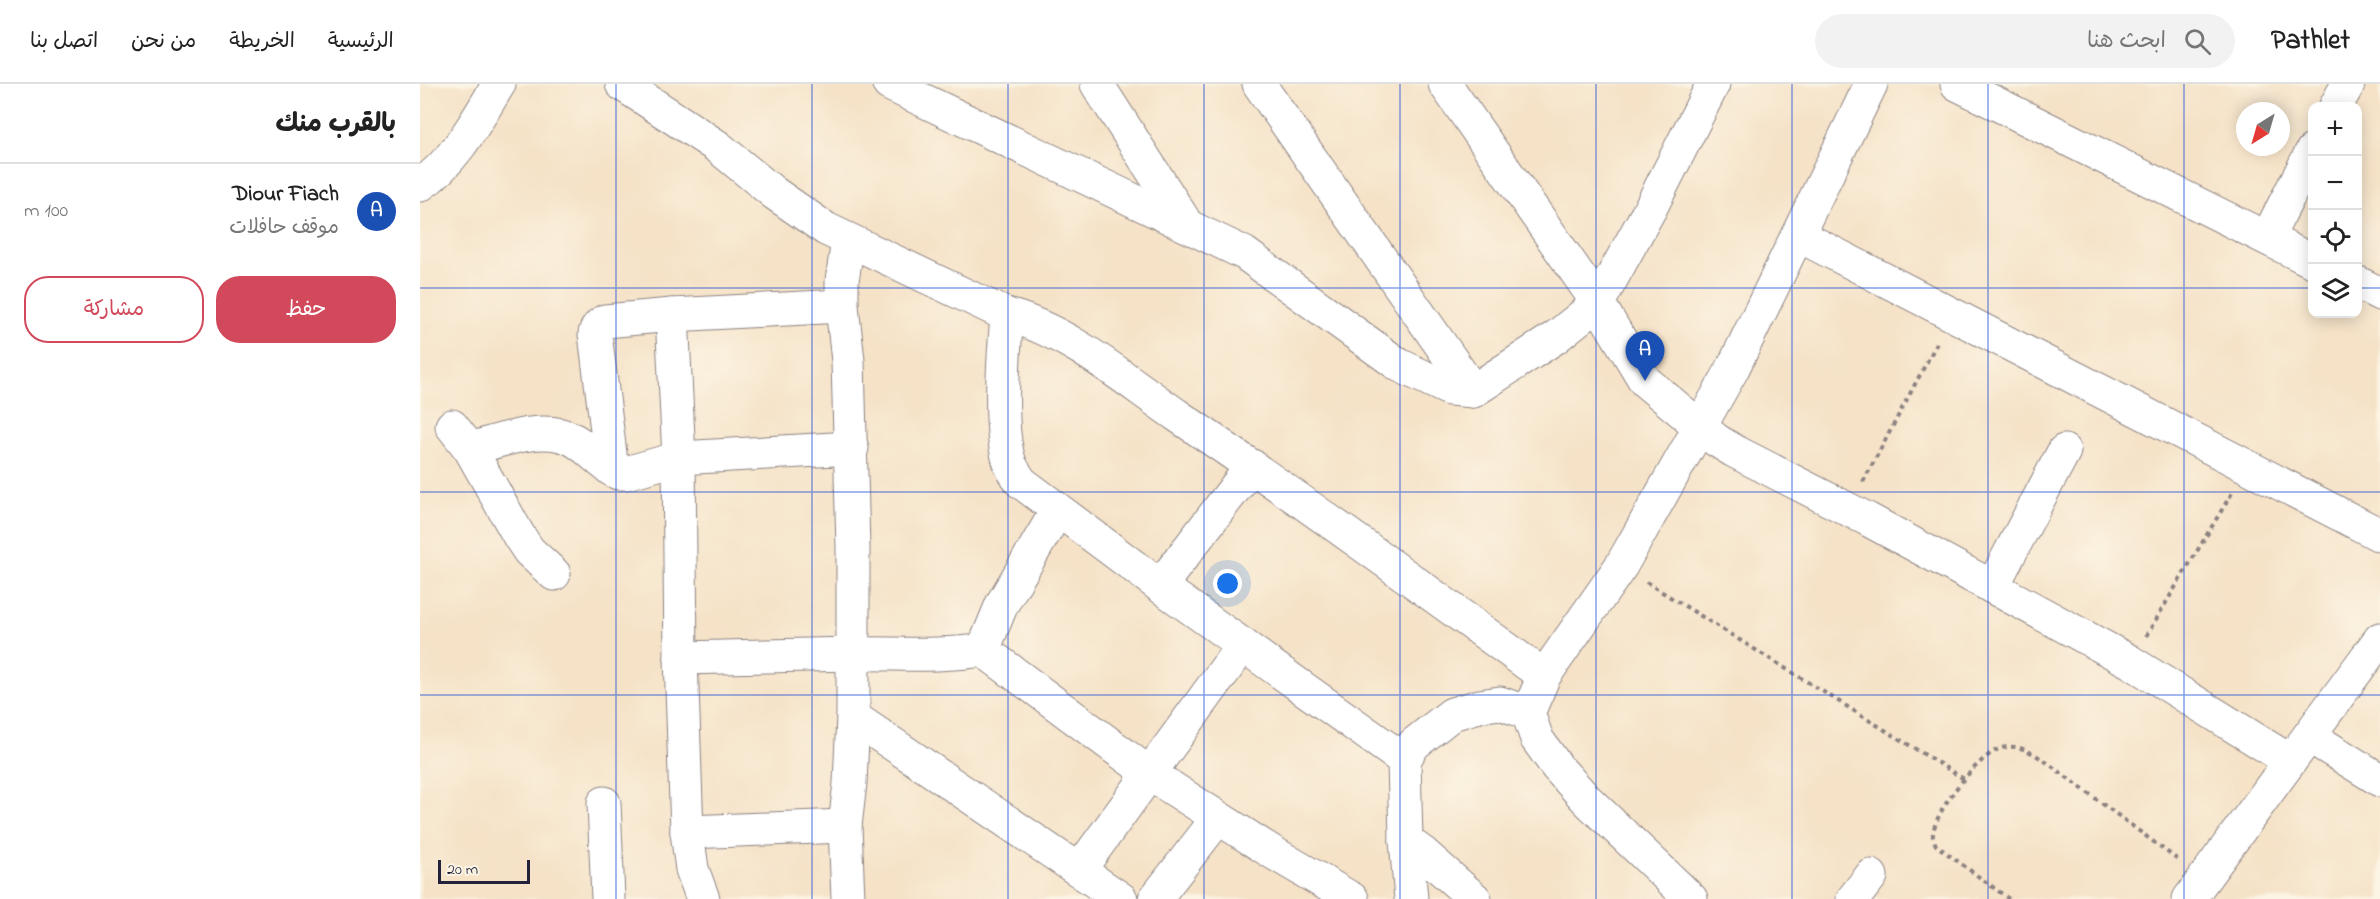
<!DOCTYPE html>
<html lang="ar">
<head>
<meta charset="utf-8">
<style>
  body { margin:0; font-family:"Indie Flower","Playpen Sans Arabic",sans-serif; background:#f2f2f2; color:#222; direction:rtl }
  .controls { position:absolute; right:18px; top:18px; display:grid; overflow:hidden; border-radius:12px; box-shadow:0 3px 15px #0003 }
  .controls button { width:54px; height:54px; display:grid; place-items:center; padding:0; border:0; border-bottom:2px solid #e0e0e0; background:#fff; color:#222; font:30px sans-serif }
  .compass { position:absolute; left:1816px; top:18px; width:54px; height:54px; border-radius:50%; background:#fff; box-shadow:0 3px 15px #0003; rotate:217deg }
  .scale { position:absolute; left:18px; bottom:15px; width:92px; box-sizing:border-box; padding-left:6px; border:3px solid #22223b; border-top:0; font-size:16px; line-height:21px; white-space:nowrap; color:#22223b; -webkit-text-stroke:4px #fcf5e5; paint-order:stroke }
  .you { position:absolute; left:808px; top:500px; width:21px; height:21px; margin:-15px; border:4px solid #fff; border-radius:50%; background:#1a73e8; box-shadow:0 0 0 9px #1a73e833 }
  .badge { display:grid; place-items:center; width:39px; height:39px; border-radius:50%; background:#d1495b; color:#fff; font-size:20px; font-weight:700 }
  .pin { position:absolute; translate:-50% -50px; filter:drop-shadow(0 2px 3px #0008) }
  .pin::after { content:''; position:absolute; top:32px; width:21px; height:18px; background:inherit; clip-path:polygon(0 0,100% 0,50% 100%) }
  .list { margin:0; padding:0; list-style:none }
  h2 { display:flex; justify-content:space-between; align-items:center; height:78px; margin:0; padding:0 24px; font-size:26px }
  h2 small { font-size:20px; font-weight:400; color:#767676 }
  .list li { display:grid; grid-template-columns:39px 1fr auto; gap:18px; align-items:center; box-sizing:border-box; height:96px; padding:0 24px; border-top:2px solid #e0e0e0 }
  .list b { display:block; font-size:22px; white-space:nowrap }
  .list p { margin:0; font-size:20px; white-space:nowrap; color:#767676 }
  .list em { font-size:20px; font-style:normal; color:#767676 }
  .actions { display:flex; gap:12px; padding:18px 24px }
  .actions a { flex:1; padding:14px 0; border:2px solid #d1495b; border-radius:24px; text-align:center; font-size:21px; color:#d1495b }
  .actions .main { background:#d1495b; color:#fff }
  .icon { flex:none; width:33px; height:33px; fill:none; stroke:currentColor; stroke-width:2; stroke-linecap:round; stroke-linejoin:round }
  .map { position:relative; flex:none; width:1960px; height:815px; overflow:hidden; direction:ltr }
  header { display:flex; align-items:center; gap:36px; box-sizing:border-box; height:84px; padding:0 30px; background:#fff; border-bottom:2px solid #e0e0e0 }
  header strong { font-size:28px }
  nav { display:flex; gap:33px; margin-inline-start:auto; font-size:21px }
  .search { width:420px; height:54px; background:#f2f2f2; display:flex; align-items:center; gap:15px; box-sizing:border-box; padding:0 21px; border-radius:33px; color:#767676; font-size:22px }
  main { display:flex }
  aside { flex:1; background:#fff }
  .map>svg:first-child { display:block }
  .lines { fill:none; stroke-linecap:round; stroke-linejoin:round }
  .minor-casing { stroke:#8c8281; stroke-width:35 }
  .path { stroke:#8c8281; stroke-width:4; stroke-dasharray:4.5 4.5; stroke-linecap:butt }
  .minor { stroke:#fff; stroke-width:33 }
  .grid { fill:none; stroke:#1d4ed8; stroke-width:1.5; stroke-opacity:0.55 }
</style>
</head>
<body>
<header>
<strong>Pathlet</strong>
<div class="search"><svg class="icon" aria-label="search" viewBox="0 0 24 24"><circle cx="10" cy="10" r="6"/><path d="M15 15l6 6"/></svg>ابحث هنا</div>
<nav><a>الرئيسية</a><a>الخريطة</a><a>من نحن</a><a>اتصل بنا</a></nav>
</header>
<main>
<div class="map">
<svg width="1960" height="815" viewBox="0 0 1960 815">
  <rect width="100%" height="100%" fill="#fcf5e5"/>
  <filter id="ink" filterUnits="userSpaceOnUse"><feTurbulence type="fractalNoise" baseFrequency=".0167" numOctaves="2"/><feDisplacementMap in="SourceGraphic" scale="12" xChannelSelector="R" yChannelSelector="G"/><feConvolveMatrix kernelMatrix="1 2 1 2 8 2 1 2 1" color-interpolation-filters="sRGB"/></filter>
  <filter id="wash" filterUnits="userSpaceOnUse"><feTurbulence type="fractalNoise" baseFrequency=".008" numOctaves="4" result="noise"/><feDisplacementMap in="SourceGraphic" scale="24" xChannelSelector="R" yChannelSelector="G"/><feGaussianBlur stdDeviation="1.35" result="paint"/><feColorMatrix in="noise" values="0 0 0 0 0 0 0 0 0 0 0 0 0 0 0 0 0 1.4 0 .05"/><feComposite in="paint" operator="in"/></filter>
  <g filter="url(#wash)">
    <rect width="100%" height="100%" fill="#f5e2c7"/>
  </g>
  <g filter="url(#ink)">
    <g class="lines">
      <g class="minor-casing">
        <g id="minor">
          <polyline points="202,0 298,63 354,109 406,145 587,231"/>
          <polyline points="469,0 824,169 979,281 1029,305 1053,307 1136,253 1178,219 1230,125 1293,0"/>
          <polyline points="677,0 767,141"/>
          <polyline points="839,0 1053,307"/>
          <polyline points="1025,0 1178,219 1225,297 1296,356 1314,367 1447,435 1709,577 1870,677"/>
          <polyline points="1537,0 1892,177"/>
          <polyline points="1916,22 1928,0"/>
          <path d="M 0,101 C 36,77 57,35 79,0"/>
          <polyline points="1378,151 1960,451"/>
          <polyline points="1847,154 1892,67"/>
          <polyline points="428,156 422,197 422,222 428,277 433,464 433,633 430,699 425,742 428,815"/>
          <polyline points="1938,199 1960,210"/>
          <polyline points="252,231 259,374 261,574 267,748 272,785 283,815"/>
          <path d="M 32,342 L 50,365 C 80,357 124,339 154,356 C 170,365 182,381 198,389 L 206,389 L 259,374 L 432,364"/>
          <polyline points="50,365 99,452 109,467 134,490"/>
          <path d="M 192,386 L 175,250 C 176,243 180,240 185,237 L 252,231 L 422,222"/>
          <polyline points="637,427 582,520 563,566 730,690 852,768 932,815"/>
          <polyline points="740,502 832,382"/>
          <polyline points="1572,503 1644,367"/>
          <path d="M 261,574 C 318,573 374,571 431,570 C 476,569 517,573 563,566"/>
          <polyline points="433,633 701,815"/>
          <polyline points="1889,652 1960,696"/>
          <path d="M 984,676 L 740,502 L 601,398 C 598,393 594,388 591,382 C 577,348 584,269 587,231 C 650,248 704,295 758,332 C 882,416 1003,504 1124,592"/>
          <polyline points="184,719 188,815"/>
          <polyline points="267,748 425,742"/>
          <polyline points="986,757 1004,770 1055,815"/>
          <polyline points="660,785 823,561"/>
          <polyline points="735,815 798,734"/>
          <polyline points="991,815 986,757 984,676 994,660 1032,630 1059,622 1080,619 1108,629"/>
          <polyline points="1271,815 1167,716 1137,683 1117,655 1108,629 1124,592 1201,482 1312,286 1451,0"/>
          <polyline points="1433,815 1451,792"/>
          <polyline points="1769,815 1960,555"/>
        </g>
      </g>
      <g class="path">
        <polyline points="1443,398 1518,257"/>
        <polyline points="1226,498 1544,695"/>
        <polyline points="1726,552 1812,409"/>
        <path d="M 1589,815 L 1517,762 C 1516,762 1513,755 1513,754 C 1510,731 1560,669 1582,664 C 1598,659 1612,669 1625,677 L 1758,776"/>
      </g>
      <use href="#minor" class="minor"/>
    </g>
  </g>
  <path class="grid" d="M 196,0 L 196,815M 392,0 L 392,815M 588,0 L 588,815M 784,0 L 784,815M 980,0 L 980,815M 1176,0 L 1176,815M 1372,0 L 1372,815M 1568,0 L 1568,815M 1764,0 L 1764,815M 0,204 L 1892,204M 1938,204 L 1960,204M 0,408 L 1960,408M 0,611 L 1960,611"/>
</svg>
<div class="controls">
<button>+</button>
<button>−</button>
<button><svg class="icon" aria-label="locate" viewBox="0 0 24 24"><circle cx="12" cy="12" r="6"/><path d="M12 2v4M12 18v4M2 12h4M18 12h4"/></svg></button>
<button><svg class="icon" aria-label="layers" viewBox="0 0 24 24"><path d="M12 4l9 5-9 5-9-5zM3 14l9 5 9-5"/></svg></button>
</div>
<svg class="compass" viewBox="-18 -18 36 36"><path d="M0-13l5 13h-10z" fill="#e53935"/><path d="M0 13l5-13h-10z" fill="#767676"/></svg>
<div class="scale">20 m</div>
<div class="you"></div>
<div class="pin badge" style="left:1225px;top:297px;background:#1a4fb4">A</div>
</div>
<aside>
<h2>بالقرب منك<small></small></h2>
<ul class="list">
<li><span class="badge" style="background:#1a4fb4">A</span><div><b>Diour Fiach</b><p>موقف حافلات</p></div><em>100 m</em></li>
</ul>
<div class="actions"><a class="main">حفظ</a><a>مشاركة</a></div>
</aside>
</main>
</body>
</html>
